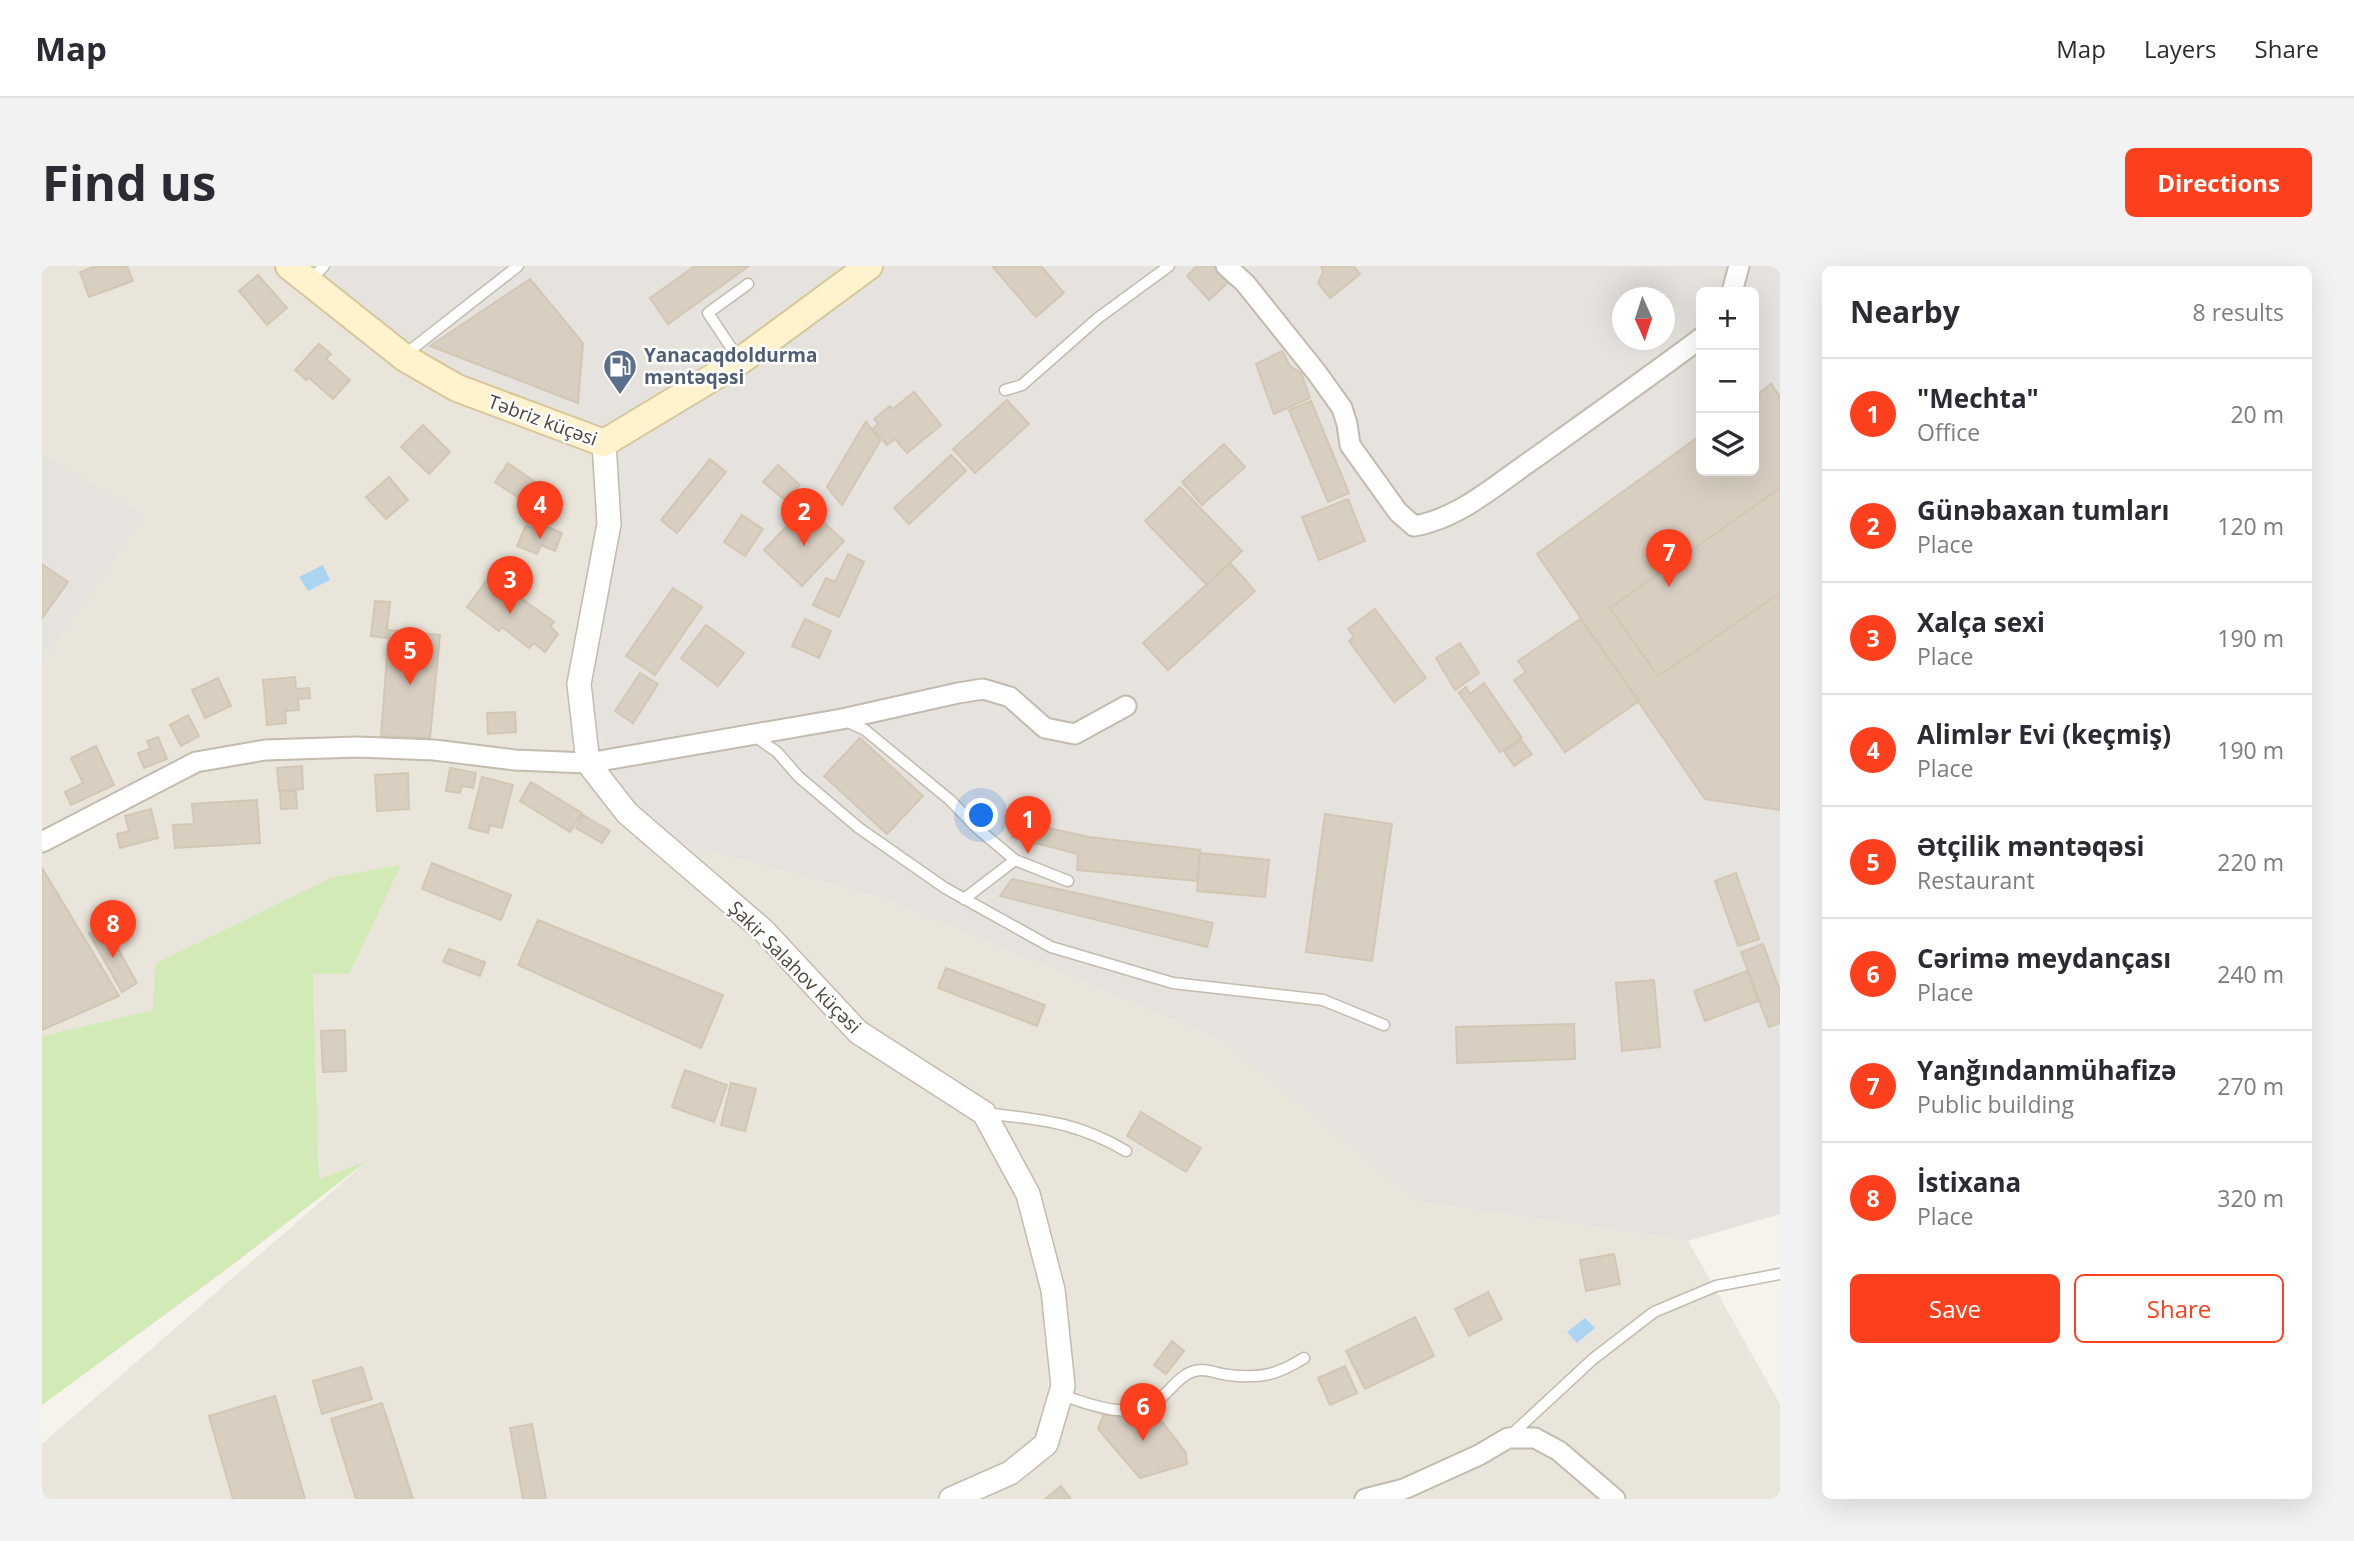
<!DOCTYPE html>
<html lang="en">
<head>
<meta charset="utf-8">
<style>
  body { margin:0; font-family:"Open Sans",sans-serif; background:#f2f2f3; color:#2b2b33 }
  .controls { position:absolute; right:21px; top:21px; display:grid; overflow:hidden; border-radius:10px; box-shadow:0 7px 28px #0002 }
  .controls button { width:63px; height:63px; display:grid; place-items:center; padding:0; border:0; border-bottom:2px solid #e1e1e2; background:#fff; color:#2b2b33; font:35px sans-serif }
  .compass { position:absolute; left:1570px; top:21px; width:63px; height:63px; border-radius:50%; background:#fff; box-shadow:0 7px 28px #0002; rotate:177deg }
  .you { position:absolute; left:940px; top:550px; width:24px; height:24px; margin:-18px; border:5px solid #fff; border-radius:50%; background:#1a73e8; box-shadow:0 0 0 10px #1a73e833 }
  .badge { display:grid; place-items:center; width:46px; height:46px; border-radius:50%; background:#fc3f1d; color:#fff; font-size:23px; font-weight:700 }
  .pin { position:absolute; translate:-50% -58px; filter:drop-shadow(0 2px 4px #0008) }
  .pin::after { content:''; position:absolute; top:37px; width:24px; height:21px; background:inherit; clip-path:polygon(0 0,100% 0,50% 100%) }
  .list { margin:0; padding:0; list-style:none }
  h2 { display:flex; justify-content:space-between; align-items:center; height:91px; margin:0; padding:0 28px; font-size:30px }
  h2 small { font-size:23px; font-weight:400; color:#7c7c81 }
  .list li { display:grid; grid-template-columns:46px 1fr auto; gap:21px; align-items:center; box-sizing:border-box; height:112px; padding:0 28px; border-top:2px solid #e1e1e2 }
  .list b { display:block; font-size:26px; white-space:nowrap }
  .list p { margin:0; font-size:23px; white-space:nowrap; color:#7c7c81 }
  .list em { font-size:23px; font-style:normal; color:#7c7c81 }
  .actions { display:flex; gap:14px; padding:21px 28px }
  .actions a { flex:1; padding:16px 0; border:2px solid #fc3f1d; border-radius:10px; text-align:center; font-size:24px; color:#fc3f1d }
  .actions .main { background:#fc3f1d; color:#fff }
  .icon { flex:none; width:38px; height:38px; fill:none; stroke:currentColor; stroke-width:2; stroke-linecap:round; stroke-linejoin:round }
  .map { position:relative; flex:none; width:1738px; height:1233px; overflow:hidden; border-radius:10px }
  header { display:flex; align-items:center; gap:42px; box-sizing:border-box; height:98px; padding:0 35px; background:#fff; border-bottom:2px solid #e1e1e2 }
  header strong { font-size:33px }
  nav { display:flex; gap:38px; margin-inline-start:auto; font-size:24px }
  .intro { display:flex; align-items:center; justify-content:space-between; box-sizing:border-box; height:168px; padding:0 42px }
  h1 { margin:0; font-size:49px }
  .button { padding:18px 32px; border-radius:10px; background:#fc3f1d; color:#fff; font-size:24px; font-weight:700 }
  main { display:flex; gap:42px; padding:0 42px }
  aside { flex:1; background:#fff; border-radius:10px; box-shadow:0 7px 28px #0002 }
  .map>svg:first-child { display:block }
  .residential { fill:#eae5da }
  .industrial { fill:#e6e2dd; fill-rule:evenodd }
  .green { fill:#d2eab5 }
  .water { fill:#a9d4f2 }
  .building { fill:#d8cfc1; stroke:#d3c7b4; stroke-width:2 }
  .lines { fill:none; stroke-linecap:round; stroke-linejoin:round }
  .service-casing { stroke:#c2bbae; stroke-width:13 }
  .minor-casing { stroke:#c2bbae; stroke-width:23 }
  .tertiary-casing { stroke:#c2bbae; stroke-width:26 }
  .secondary-casing { stroke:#d6c79b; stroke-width:30 }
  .service { stroke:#fff; stroke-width:10 }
  .minor { stroke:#fff; stroke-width:19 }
  .tertiary { stroke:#fff; stroke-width:23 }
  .secondary { stroke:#fff3cd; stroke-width:26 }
  .labels { text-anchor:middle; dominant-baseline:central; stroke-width:5; stroke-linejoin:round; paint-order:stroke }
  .service-label { font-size:19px; font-weight:bold; fill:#4e5e75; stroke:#fff; text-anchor:start }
  .street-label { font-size:19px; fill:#4b4439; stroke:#fff }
</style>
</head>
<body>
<header>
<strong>Map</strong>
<nav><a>Map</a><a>Layers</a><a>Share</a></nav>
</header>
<div class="intro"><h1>Find us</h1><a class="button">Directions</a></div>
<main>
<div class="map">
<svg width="1738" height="1233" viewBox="0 0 1738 1233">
  <rect width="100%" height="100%" fill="#f6f3ec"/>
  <polygon class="residential" points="0,0 262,0 420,114 575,187 549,437 585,563 843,633 1181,775 1377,936 1646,975 1738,1138 1738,1233 0,1233 0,1178 323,897 277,913 271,707 358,600 291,611 111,744 0,770 0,397 104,249 0,187"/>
  <g class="industrial">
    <path d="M 262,0 L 1738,0 L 1738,948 L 1646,975 L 1377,936 L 1181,775 L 843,633 L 585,563 L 549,437 L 575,187 L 420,114 ZM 1659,26 L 1712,26 L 1712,205 L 1659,205 ZM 1580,32 L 1622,32 L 1622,74 L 1580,74 Z"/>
    <polygon points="0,187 104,249 0,397"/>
  </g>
  <polygon class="green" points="359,599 307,708 271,708 277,913 325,895 189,1000 0,1139 0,770 111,744 113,698 291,611"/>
  <g class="water">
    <polygon points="281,299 288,314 266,325 257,311"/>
    <polygon points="1543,1052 1553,1062 1535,1077 1525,1066"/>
  </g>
  <g class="building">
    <polygon points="54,0 85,0 91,15 47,31 38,6"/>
    <polygon points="653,0 707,0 626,58 608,32"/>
    <polygon points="950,0 999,0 1022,27 994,51"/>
    <polygon points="1155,0 1177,0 1190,13 1167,34 1145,10"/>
    <polygon points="1279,0 1311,0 1318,8 1288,32 1276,17 1281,6"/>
    <polygon points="216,9 245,42 225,59 197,25"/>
    <polygon points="488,13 541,77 536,137 388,80"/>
    <polygon points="277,78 289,88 284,93 308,114 291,133 267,112 264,114 253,104"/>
    <polygon points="1240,85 1248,100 1259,107 1268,132 1232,148 1214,98"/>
    <polygon points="1729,118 1738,131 1738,170 1713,187 1712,132"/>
    <polygon points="1729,118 1738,131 1738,544 1663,533 1495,288 1659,169 1659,205 1712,205 1712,131"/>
    <polygon points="872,126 899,159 865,187 853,173 845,179 831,163 836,158 832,153 848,140 851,143"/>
    <polygon points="965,134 987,158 933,207 911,183"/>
    <polygon points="1269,135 1307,227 1286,236 1247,144"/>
    <polygon points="824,155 838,175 800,239 785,221"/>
    <polygon points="381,159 408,186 387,208 359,181"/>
    <polygon points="1182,178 1203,201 1160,239 1140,216"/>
    <polygon points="909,189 924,205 867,258 852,242"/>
    <polygon points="668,193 684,206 635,267 619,254"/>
    <polygon points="466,197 510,228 497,246 453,216"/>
    <polygon points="736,199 758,219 744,235 721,216"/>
    <polygon points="347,211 366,234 344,253 324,231"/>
    <polygon points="1138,221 1200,285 1165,319 1103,255"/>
    <polygon points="1738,222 1738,327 1616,410 1568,342"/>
    <polygon points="1306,233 1323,275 1277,294 1260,251"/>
    <polygon points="764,240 802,275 760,320 722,284"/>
    <polygon points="700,249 721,263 703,290 682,276"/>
    <polygon points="498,258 520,267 513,285 499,279 495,288 475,280 484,259 495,264"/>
    <polygon points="806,288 822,296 797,351 771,339 784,312 793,316"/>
    <polygon points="1188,297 1213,325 1126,404 1101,377"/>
    <polygon points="0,298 26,316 0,352"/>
    <polygon points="448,310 512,356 508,360 516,368 503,386 492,377 487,382 460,361 457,365 425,341"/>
    <polygon points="631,322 660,341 613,409 584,390"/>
    <polygon points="333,335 348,336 344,372 329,370"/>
    <polygon points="1333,343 1384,412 1352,436 1307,375 1312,371 1306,363"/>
    <polygon points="763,353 789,365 777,392 750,380"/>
    <polygon points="1538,353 1597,435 1523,486 1472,414 1484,406 1476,395"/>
    <polygon points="664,359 702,387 676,420 639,392"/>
    <polygon points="347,364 398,369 388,472 339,470"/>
    <polygon points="1418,377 1437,407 1413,424 1394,392"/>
    <polygon points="598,407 616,418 591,457 573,445"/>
    <polygon points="253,411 254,423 267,422 268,432 256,433 257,444 243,445 244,457 225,459 221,414"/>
    <polygon points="176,412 189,440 163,452 150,424"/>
    <polygon points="1442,417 1480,472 1458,486 1417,427 1424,421 1428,428"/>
    <polygon points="473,446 474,466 446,468 445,447"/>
    <polygon points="146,449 157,470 139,480 128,459"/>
    <polygon points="116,471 125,493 102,502 96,487 108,483 105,475"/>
    <polygon points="818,472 881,530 845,568 782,510"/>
    <polygon points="1479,474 1490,488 1472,500 1462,485"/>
    <polygon points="54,480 72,519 29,539 23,526 41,517 29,492"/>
    <polygon points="260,500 261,523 237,525 235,502"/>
    <polygon points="408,502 434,507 431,522 420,520 418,527 404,525"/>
    <polygon points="366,507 367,543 335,545 333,509"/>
    <polygon points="440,511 471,519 460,562 448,559 446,567 427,562"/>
    <polygon points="489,516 540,547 528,566 478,535"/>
    <polygon points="254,525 255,542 239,543 238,526"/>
    <polygon points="215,534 218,577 133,582 131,559 152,558 150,538"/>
    <polygon points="109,543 116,572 78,582 75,568 87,565 83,550"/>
    <polygon points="1283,548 1350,558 1330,695 1264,686"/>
    <polygon points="541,549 568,565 560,577 534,562"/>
    <polygon points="971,554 1047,571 1158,584 1155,615 1035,604 1036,588 970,571"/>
    <polygon points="1158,587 1227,594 1223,631 1155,625"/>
    <polygon points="390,597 469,629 459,654 380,623"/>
    <polygon points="0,602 77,730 0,764"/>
    <polygon points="1694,607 1717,673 1696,680 1673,615"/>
    <polygon points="970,613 1171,657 1165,681 958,630"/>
    <polygon points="496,654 681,729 659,782 476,699"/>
    <polygon points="62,658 95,717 80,726 47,667"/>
    <polygon points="1721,678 1738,725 1738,757 1727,761 1699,686"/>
    <polygon points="407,683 443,696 438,710 401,696"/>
    <polygon points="904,702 1003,739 995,760 896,722"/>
    <polygon points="1705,705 1716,735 1663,755 1652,725"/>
    <polygon points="1612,714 1618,781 1580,785 1574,717"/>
    <polygon points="1532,758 1533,793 1415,797 1414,761"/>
    <polygon points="303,764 304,805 281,806 279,765"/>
    <polygon points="643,804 685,819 672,856 630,841"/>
    <polygon points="689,817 714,823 703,865 679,859"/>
    <polygon points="1099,846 1159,882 1144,906 1085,870"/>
    <polygon points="1572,988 1578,1018 1544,1025 1538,994"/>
    <polygon points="1446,1026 1460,1053 1427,1070 1413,1043"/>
    <polygon points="1373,1051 1392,1090 1323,1123 1304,1085"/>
    <polygon points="1130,1075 1142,1085 1124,1108 1112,1099"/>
    <polygon points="1303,1100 1315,1127 1288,1139 1276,1112"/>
    <polygon points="320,1101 330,1133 280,1148 271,1115"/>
    <polygon points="233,1130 263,1233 191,1233 167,1150"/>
    <polygon points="340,1137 371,1233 314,1233 289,1153"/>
    <polygon points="1109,1141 1144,1187 1145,1198 1098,1212 1056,1163 1061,1150"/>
    <polygon points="490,1158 504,1233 481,1233 468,1162"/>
    <polygon points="1019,1220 1029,1233 1003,1233"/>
  </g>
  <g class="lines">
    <g class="service-casing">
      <g id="service">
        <polyline points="268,14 282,0"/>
        <polyline points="361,90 476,0"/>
        <polyline points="698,95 666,47 706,18"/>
        <polyline points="963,124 980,119 1056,52 1127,0"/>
        <polyline points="804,455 823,464 908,534 935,562 973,594"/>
        <polyline points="711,469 735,486 757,511 817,562 903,622 1009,681 1131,717 1281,734 1342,759"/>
        <polyline points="922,633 973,594 1026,615"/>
        <path d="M 943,847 C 999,854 1033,855 1084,885"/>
        <path d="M 1019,1129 C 1048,1138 1083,1154 1112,1137 C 1128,1128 1138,1104 1160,1104 C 1168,1104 1177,1108 1186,1109 C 1218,1113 1235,1109 1262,1092"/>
        <polyline points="1469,1169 1551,1093 1612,1046 1674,1020 1738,1008"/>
      </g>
    </g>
    <g class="minor-casing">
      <g id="minor">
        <path d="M 1184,0 L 1203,17 L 1275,107 L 1300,142 L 1305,158 L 1308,179 L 1356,246 L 1372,260 C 1417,253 1456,217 1493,192 C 1549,152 1604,113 1659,72"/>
        <polyline points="1690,26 1697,0"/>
        <polyline points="0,576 154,496 223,484 316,481 392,484 473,494 546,497 800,453 916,427 941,423 968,431 1003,462 1033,468 1084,440"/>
        <polyline points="1323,1233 1362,1223 1437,1189 1466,1172 1493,1172 1517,1185 1573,1233"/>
      </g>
    </g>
    <g class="tertiary-casing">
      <polyline id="tertiary" points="562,177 567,258 537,418 546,497 585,547 722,665 816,766 942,847 986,928 1011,1024 1021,1120 1004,1178 968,1207 909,1233"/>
    </g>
    <g class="secondary-casing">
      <polyline id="secondary" points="247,0 363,92 415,122 562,177 698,95 827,0"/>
    </g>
    <use href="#service" class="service"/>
    <use href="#minor" class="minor"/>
    <use href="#tertiary" class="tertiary"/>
    <use href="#secondary" class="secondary"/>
  </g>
  <defs>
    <g id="fuel-pin" transform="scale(1.75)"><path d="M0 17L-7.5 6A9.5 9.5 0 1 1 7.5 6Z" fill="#5c6f8a" stroke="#fff"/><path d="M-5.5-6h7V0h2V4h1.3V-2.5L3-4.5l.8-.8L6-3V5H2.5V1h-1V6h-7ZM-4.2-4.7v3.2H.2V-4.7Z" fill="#fff"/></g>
  </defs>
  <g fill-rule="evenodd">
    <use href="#fuel-pin" x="578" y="100"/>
  </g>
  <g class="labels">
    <g class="service-label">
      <text x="602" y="89">Yanacaqdoldurma<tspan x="602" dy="22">məntəqəsi</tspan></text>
    </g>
    <g class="street-label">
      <text transform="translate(501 154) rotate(20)">Təbriz küçəsi</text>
      <text transform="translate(753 701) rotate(45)">Şakir Salahov küçəsi</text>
    </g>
  </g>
</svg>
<div class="controls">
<button>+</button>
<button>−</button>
<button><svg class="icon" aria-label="layers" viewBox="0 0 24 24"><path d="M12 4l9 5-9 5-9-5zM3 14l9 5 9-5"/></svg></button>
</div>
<svg class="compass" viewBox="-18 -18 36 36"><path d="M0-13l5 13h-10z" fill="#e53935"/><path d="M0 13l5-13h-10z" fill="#7c7c81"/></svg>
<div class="you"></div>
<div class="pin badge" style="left:986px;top:588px">1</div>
<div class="pin badge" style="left:762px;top:280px">2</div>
<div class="pin badge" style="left:468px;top:348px">3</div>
<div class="pin badge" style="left:498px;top:273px">4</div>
<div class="pin badge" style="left:368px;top:419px">5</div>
<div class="pin badge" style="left:1101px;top:1175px">6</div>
<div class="pin badge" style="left:1627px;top:321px">7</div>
<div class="pin badge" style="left:71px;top:692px">8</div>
</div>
<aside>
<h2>Nearby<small>8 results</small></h2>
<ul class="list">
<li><span class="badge">1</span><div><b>&quot;Mechta&quot;</b><p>Office</p></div><em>20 m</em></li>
<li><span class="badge">2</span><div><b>Günəbaxan tumları</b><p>Place</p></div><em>120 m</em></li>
<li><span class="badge">3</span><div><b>Xalça sexi</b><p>Place</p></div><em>190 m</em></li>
<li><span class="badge">4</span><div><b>Alimlər Evi (keçmiş)</b><p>Place</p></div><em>190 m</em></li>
<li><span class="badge">5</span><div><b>Ətçilik məntəqəsi</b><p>Restaurant</p></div><em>220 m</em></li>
<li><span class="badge">6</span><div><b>Cərimə meydançası</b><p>Place</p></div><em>240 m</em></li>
<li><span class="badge">7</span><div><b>Yanğındanmühafizə</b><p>Public building</p></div><em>270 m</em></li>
<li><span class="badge">8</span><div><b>İstixana</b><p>Place</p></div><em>320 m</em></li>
</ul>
<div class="actions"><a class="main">Save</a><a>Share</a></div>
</aside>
</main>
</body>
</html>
